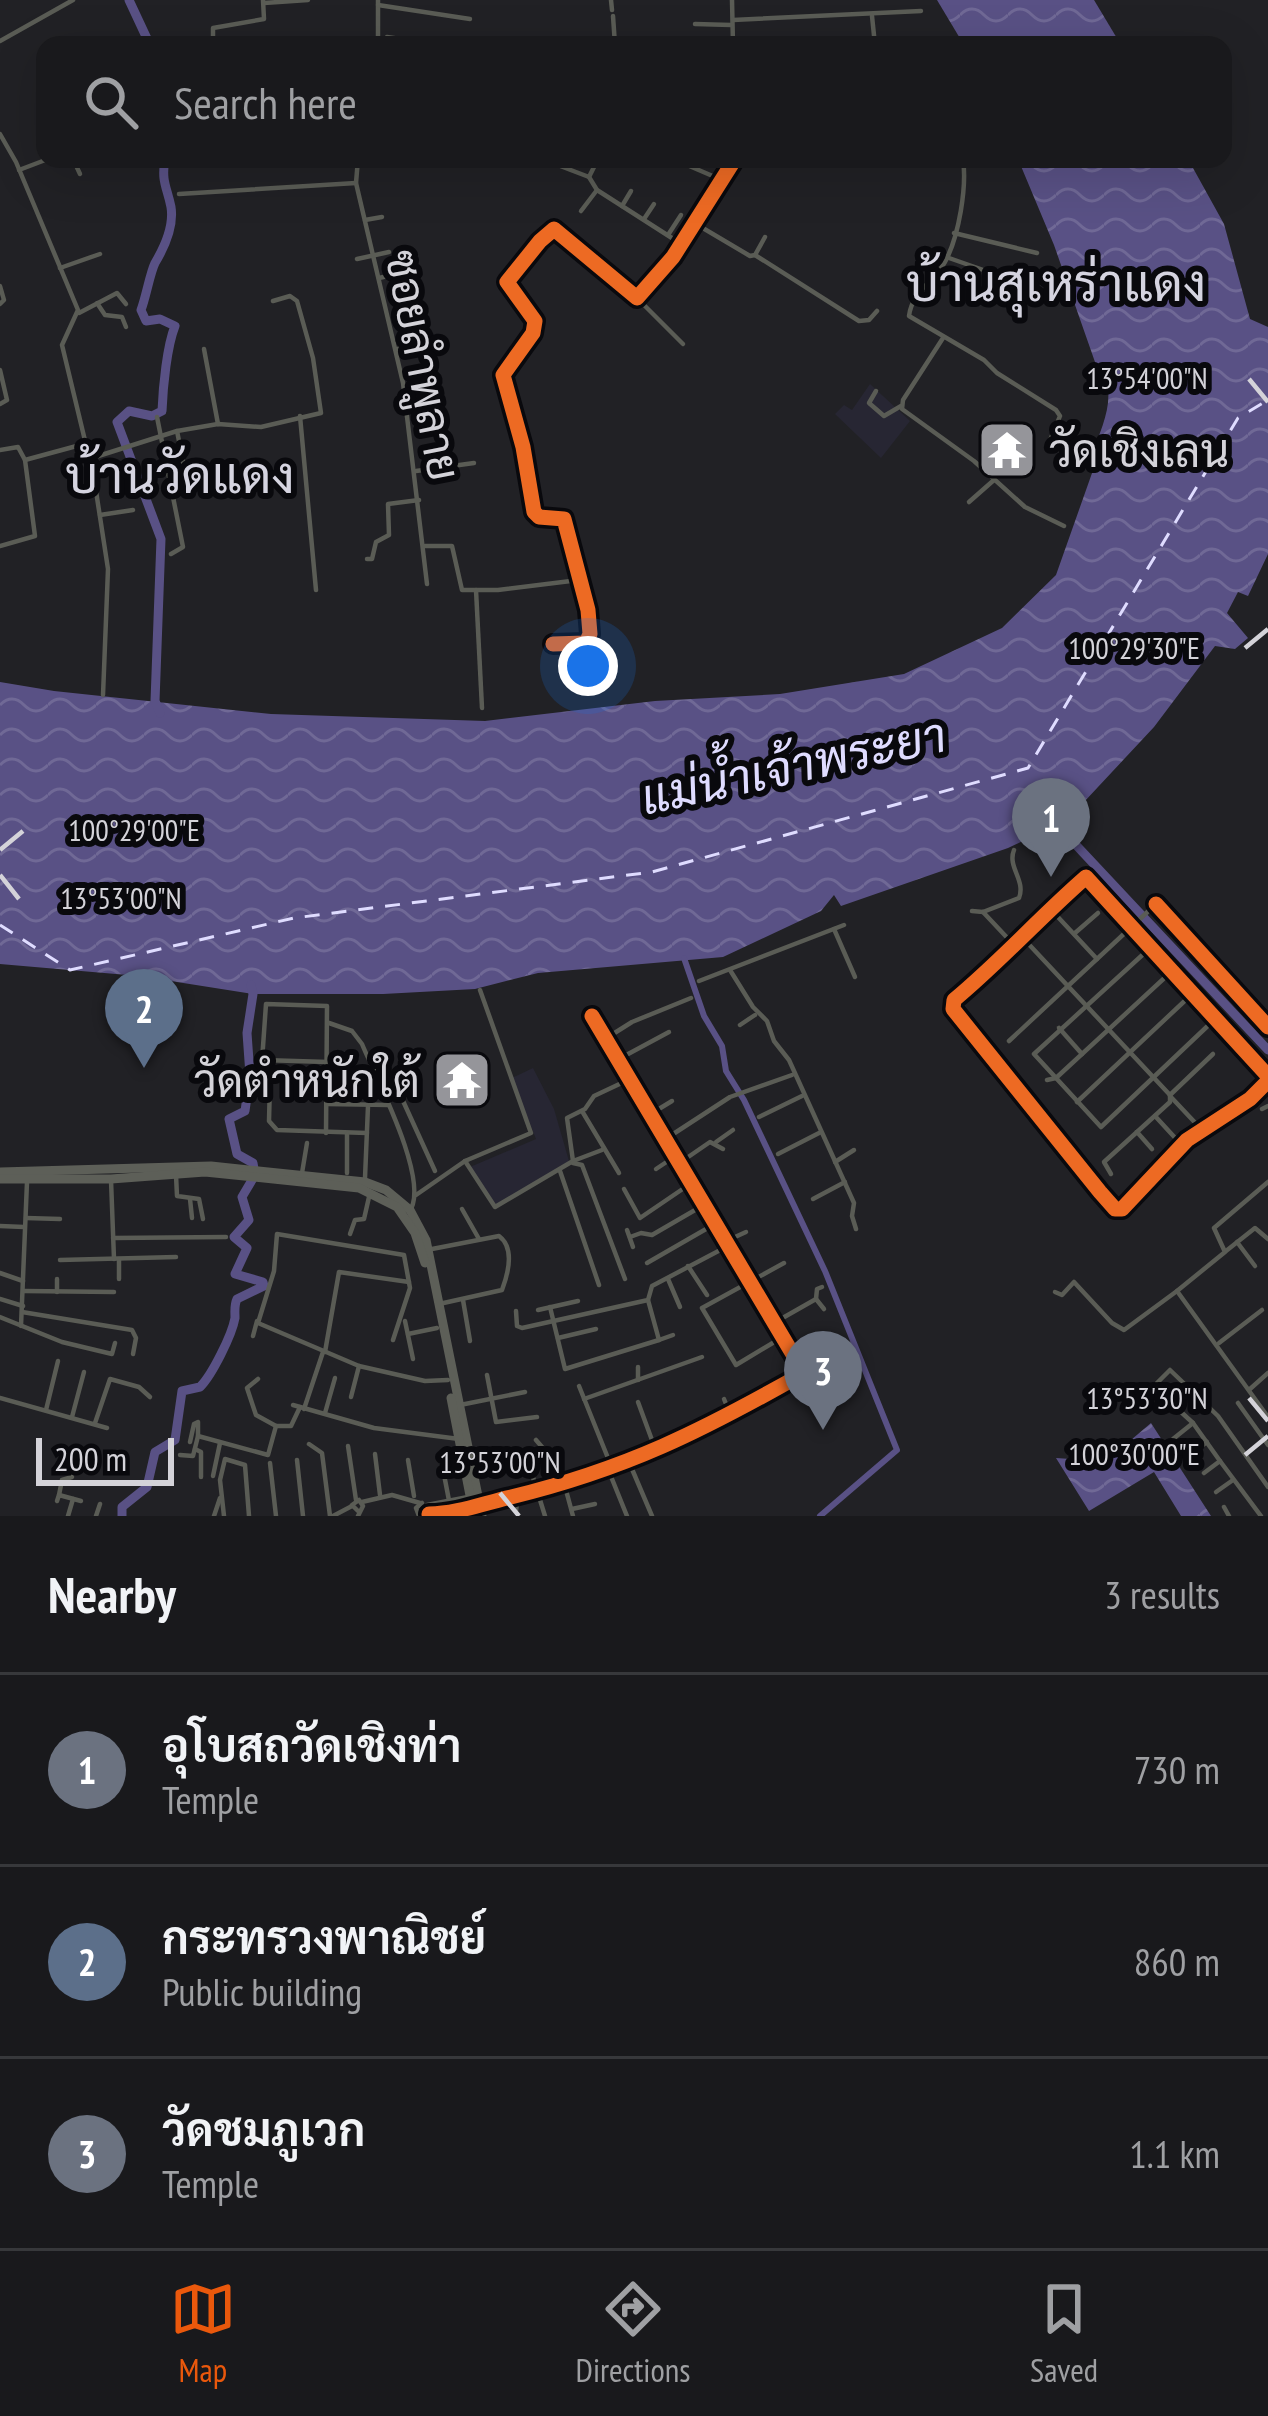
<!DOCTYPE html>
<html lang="en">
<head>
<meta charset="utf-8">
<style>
  body { margin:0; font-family:"PT Sans Narrow",Sarabun,sans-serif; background:#262629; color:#f1f3f6 }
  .scale { position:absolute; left:36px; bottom:30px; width:138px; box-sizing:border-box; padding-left:12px; border:6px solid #d4d3d9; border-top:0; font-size:33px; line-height:42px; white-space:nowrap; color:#d4d3d9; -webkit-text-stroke:9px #09090d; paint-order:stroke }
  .you { position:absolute; left:588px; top:666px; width:42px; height:42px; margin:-30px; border:9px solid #fff; border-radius:50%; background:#1a73e8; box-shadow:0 0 0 18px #1a73e833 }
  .badge { display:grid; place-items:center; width:78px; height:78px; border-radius:50%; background:#ea580c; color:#fff; font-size:39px; font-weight:700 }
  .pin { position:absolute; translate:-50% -99px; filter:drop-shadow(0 3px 6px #0008) }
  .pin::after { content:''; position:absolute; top:63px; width:42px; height:36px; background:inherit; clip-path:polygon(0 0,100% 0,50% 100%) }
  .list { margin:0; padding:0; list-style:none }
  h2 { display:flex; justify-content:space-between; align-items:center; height:156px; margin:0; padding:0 48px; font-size:51px }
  h2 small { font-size:39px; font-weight:400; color:#9fa0a3 }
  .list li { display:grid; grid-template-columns:78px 1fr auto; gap:36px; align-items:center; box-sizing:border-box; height:192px; padding:0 48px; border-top:3px solid #37383b }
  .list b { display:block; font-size:45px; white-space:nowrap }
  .list p { margin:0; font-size:39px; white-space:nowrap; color:#9fa0a3 }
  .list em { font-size:39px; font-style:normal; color:#9fa0a3 }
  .icon { flex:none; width:66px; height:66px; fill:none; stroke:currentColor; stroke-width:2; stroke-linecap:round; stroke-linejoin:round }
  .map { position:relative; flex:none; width:1268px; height:1516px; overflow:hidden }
  .search { position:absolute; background:#19191c; box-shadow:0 12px 48px #0002; left:36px; right:36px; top:36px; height:132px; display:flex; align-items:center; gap:30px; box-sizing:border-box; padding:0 42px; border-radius:24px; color:#9fa0a3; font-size:45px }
  .sheet { height:732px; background:#19191c }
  nav { display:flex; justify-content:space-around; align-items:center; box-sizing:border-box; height:168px; border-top:3px solid #37383b; background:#19191c; font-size:33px; color:#9fa0a3 }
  nav a { display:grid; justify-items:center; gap:6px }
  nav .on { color:#ea580c }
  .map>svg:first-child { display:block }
  .built { fill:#272633 }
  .water { fill:url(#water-waves) }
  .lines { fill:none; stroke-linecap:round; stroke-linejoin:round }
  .canal { stroke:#595185; stroke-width:6 }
  .river { stroke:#595185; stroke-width:9 }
  .ferry { stroke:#dfdcff; stroke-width:3; stroke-dasharray:15 12; stroke-linecap:butt }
  .street { stroke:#5a5c55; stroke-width:4.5 }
  .secondary { stroke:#5d5f58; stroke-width:9 }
  .cycleway-casing { stroke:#09090d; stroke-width:22 }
  .cycleway { stroke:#ed6a23; stroke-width:15 }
  .ticks { fill:none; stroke:#d4d3d9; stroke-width:4.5 }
  .labels { text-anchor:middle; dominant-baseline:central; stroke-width:12; stroke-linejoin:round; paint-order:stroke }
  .street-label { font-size:45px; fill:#d4d3d9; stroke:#09090d }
  .poi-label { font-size:45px; fill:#d4d3d9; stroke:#09090d; text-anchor:start }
  .water-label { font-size:48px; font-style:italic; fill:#dfdcff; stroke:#09090d }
  .quarter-label { font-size:51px; fill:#d5d4e0; stroke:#09090d }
  .ticks-label { font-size:30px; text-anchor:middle; fill:#d4d3d9; stroke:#09090d; stroke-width:12; stroke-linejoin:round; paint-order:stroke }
</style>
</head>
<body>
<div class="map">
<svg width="1268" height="1516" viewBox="0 0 1268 1516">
  <defs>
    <pattern id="water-waves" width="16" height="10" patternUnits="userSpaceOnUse" patternTransform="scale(3)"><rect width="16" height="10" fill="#595185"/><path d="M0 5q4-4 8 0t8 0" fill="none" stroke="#706996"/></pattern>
  </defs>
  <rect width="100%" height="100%" fill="#212125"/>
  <g class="built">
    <polygon points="870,384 910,421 881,458 835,414 844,405 852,410"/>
    <polygon points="533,1068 554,1109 569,1161 493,1207 470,1167 536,1139 512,1078"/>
  </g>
  <g class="water">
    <polygon points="937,0 1094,0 1121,45 964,45"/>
    <path d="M 1018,159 L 1188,159 L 1224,224 L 1250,319 L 1268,327 L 1268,554 L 1248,596 L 1238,592 L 1227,613 L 1248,638 L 1235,649 L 1215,646 L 1154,727 L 1070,817 L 1071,834 L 1056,837 L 1042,832 L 1008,848 L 841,906 L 834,895 L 821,911 L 723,957 L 538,973 L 475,989 L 383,994 L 253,994 L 139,976 L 0,964 L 0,682 L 54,691 L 271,714 L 485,721 L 655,701 L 780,694 L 904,674 L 1002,628 L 1056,575 L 1097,459 L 1092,455 C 1103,423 1121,391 1095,362 L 1054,245 Z"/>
    <polygon points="1151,1423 1211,1516 1181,1516 1154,1472 1089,1511 1056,1458 1100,1461 1111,1457"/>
  </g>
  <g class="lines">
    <polyline class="canal" points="684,958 704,1016 722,1046 726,1071 744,1100 825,1271 897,1450 820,1516"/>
    <g class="river">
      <polyline points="129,0 150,45"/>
      <path d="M 160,713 L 155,701 L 161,539 L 117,422 L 129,411 L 152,416 L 162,411 C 163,386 167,346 175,326 L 160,319 L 146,321 L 141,310 C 146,297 150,273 155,263 C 164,248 174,226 171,207 C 167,187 161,182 165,159"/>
      <polyline points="1061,829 1268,1050"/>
      <path d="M 122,1516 L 122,1507 L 147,1487 L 155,1452 L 175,1440 L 182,1391 L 200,1387 C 212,1375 232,1335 235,1318 C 235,1311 234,1305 237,1299 L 264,1286 L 263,1282 L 235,1274 L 247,1248 L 234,1237 L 249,1220 L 242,1197 L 255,1175 L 253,1163 L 237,1154 L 229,1119 L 245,1111 L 250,1075 L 247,1033 L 253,994 L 251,985"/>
    </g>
    <polyline class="ferry" points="0,925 70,970 294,918 652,872 1028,768 1238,418 1268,400"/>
    <g class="street">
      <polyline points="378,0 378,45"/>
      <polyline points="611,0 612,10"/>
      <polyline points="732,0 733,45"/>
      <polyline points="264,3 308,0"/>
      <polyline points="378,5 470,19"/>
      <polyline points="613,16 615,45"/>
      <polyline points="872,16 875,45"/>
      <polyline points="733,20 921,11"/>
      <polyline points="695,24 731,25"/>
      <polyline points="0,41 73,0"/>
      <polyline points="213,45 213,28 264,19 263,0"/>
      <polyline points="383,45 387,37 441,45"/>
      <polyline points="0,134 16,162 78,310 62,345 94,478 108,569 103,695"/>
      <polyline points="73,159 80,174"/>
      <polyline points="358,159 356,183 403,383 427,584"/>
      <polyline points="542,159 589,177 598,159"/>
      <polyline points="673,159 715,177"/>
      <path d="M 963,159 C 967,187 959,236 945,262 C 934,282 912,291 909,316 L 984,360 L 997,373 L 1056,410 L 1060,416 L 1048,445"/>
      <polyline points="19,170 48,159"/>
      <polyline points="589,177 597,190 675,240"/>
      <polyline points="179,194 356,183"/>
      <polyline points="622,206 631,191"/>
      <polyline points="581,211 597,190"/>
      <polyline points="644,219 654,204"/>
      <polyline points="365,220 382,217"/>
      <polyline points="696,224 750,256 755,255 765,237"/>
      <polyline points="954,233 1037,253"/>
      <polyline points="668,235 681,215"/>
      <polyline points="755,255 859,321 869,320 877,311"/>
      <polyline points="949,258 989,272"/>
      <polyline points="357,259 389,252"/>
      <polyline points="60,268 100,254"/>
      <polyline points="379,278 401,273"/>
      <polyline points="0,286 4,300 0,304"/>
      <polyline points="637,298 683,344"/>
      <polyline points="97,303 105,315 122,317 126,327"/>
      <polyline points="79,313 117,293 126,304"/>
      <polyline points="943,338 903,400 902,409 974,461 1025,507 1064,526"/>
      <polyline points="204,349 218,424"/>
      <polyline points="397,349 418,347 426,351 446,466"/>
      <polyline points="0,370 7,400 0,404"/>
      <polyline points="876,391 869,403 884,416 901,406"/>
      <polyline points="300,416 316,590"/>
      <polyline points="157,417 183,547 171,554"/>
      <polyline points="177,431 189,491"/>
      <polyline points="0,450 18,447 25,460 84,444"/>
      <polyline points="92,458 177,431 218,424 261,427 321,413 313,358 297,301 290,296 273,301"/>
      <polyline points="416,471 474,463"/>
      <polyline points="969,502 994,480"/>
      <polyline points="100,515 133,510"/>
      <polyline points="0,546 35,536 25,460"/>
      <polyline points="425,546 452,546 462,590 498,590 579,580"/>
      <polyline points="367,559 372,559 376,542 389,535 388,504 419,500"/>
      <polyline points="476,590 482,708"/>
      <polyline points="553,644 586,643 590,634 588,610 564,519 539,517 534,512 523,447 503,375 533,333 535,321 507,282 540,241 554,229 637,298 673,257 735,159"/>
      <path d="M 1086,877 L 1267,1075 L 1268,1081 L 1250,1099 L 1187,1140 L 1122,1209 L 1115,1209 L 1100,1192 L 953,1009 L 954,1000 C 1001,961 1040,917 1086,877 Z"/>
      <path d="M 972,911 L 983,912 L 1019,898 C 1026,880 1007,867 1014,850"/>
      <polyline points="983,912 1014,945"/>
      <polyline points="1057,916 1097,959"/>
      <polyline points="834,929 855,977"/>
      <polyline points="1075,933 1098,913"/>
      <polyline points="1022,937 1170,1095"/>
      <polyline points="1150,948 1034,1054 1101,1127 1214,1020"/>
      <polyline points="730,970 753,1007 767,1021 774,1041 789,1060 854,1203 852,1216 856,1229"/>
      <polyline points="699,981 844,925"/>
      <path d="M 329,1023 L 352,1031 L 362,1044 C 376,1078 428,1176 411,1209"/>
      <polyline points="740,1025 755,1015"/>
      <polyline points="1059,1028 1082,1054"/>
      <polyline points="605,1039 632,1022 691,998"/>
      <polyline points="1009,1041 1156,904"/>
      <polyline points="262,1060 328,1062"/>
      <polyline points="617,1060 669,1032"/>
      <polyline points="388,1068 435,1171"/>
      <polyline points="261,1075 266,1004 327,1006 326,1133"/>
      <polyline points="1047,1080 1056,1078 1172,971"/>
      <polyline points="270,1082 269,1121 277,1130 367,1133"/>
      <polyline points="1170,1096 1202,1130"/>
      <polyline points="1077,1102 1191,995"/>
      <polyline points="327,1104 388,1105"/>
      <polyline points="1262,1109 1268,1106"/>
      <polyline points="582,1111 619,1173"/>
      <polyline points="649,1115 672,1101"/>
      <polyline points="1155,1116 1178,1141"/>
      <polyline points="759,1117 802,1096"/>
      <polyline points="1137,1132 1152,1149"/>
      <polyline points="664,1140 730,1097 792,1075"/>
      <polyline points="716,1142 733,1130"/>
      <polyline points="778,1154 821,1132"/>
      <polyline points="465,1161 495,1207 573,1161 602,1150"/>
      <polyline points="573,1161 567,1118 585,1109 594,1096 628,1080"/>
      <polyline points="835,1162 854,1150"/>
      <polyline points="573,1163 582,1165 625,1279"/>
      <polyline points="678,1164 710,1142 723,1149"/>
      <polyline points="656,1169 674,1157"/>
      <polyline points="560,1171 599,1285"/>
      <polyline points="302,1173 307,1143"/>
      <polyline points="347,1173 347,1134"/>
      <polyline points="1111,1174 1104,1162 1170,1102 1170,1095 1213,1054"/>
      <polyline points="176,1175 177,1196 199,1199 203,1219"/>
      <polyline points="365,1178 368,1106"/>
      <polyline points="111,1180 114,1259"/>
      <polyline points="1268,1182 1214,1228 1225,1252 1177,1291 1268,1417"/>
      <polyline points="624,1189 640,1218 690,1184"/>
      <polyline points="416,1195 465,1161 531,1133 480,990"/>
      <polyline points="190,1199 192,1218"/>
      <polyline points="813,1199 845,1182"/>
      <polyline points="462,1209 479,1239"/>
      <polyline points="26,1218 60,1219"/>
      <polyline points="0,1226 24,1227"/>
      <polyline points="627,1230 633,1247"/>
      <polyline points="350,1234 355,1220 364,1219 369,1197"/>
      <polyline points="630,1237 641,1233 652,1235 702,1206"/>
      <polyline points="113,1238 226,1237"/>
      <polyline points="724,1242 746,1232"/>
      <polyline points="1237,1242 1255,1266"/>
      <path d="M 432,1249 L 499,1236 C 515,1248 508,1274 502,1290 L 439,1304"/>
      <polyline points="1226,1251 1255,1228 1268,1239"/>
      <polyline points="119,1259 119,1279"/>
      <polyline points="60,1260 176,1257"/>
      <polyline points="647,1263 713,1225"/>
      <polyline points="688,1266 707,1295"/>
      <polyline points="0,1273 23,1281"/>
      <polyline points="668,1279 680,1307"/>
      <polyline points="24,1291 114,1292"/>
      <polyline points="57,1292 57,1279"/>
      <polyline points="1055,1292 1062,1295 1074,1282 1112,1323 1124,1330 1177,1291"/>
      <polyline points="0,1299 23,1306"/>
      <polyline points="816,1299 817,1289 822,1287"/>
      <polyline points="463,1300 470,1341"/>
      <polyline points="550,1307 565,1369 659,1340 648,1300"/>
      <polyline points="538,1310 578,1301"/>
      <polyline points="516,1311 517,1326 522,1328 648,1300 652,1286 726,1247"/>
      <polyline points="22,1312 132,1330 136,1338 133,1354"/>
      <polyline points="0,1317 62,1342 112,1354 115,1343"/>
      <polyline points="405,1321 413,1359"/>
      <polyline points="772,1324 816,1299 824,1309"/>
      <polyline points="21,1326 27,1182"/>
      <polyline points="408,1334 437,1328"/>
      <polyline points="253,1336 257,1321"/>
      <polyline points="558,1338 596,1329"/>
      <polyline points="781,1338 736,1365 702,1308 784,1263"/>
      <polyline points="393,1340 410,1288 404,1255 277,1234 274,1271 258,1323 359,1366 425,1381 448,1380"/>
      <polyline points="659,1340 673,1335"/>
      <polyline points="1219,1343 1262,1310"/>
      <polyline points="325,1352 339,1272 409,1282"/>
      <polyline points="638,1367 638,1380"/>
      <polyline points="487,1375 496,1422 537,1417"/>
      <polyline points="258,1379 247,1388 256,1415 276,1426"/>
      <polyline points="579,1386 612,1468"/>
      <polyline points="1250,1389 1268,1373"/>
      <polyline points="351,1397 359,1366"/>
      <polyline points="0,1398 107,1428"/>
      <polyline points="584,1399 702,1357"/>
      <polyline points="724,1399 731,1416"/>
      <polyline points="638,1402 656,1451"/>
      <polyline points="1238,1403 1268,1445"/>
      <polyline points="293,1405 374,1428 459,1439"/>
      <polyline points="460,1405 525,1392"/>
      <polyline points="304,1409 323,1352"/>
      <polyline points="46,1410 58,1361"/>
      <polyline points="325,1413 335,1378"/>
      <polyline points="72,1417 84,1372"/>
      <polyline points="95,1423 110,1379 139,1387 150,1397"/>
      <polyline points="1173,1439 1193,1423"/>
      <polyline points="536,1440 560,1468 573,1516"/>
      <polyline points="190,1442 194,1424 198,1422 198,1436 268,1455 276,1426 291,1426 300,1407"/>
      <polyline points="309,1444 322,1453 330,1516"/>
      <polyline points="348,1446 356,1500"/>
      <polyline points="195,1449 201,1452 201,1477"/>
      <polyline points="375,1454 380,1495"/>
      <polyline points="180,1455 193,1456 198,1436"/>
      <polyline points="1188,1456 1207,1442"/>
      <polyline points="441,1459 452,1516"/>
      <polyline points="297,1460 303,1516"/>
      <polyline points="408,1460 414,1496"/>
      <polyline points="1220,1461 1193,1423 1156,1389 1155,1385 1170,1370 1218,1416 1268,1487"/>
      <polyline points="629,1462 652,1516"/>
      <polyline points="270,1463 276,1516"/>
      <polyline points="608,1469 627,1516"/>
      <polyline points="531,1471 545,1516"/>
      <polyline points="1204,1473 1220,1461 1261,1516"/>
      <polyline points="213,1476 220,1443"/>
      <polyline points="1216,1492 1233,1480"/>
      <polyline points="59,1495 62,1480 72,1477"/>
      <polyline points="57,1501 59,1495 81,1501"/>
      <polyline points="362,1502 392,1495 420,1503"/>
      <polyline points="427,1505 468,1497"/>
      <polyline points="1224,1507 1229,1516"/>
      <polyline points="572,1509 595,1504"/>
      <polyline points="358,1511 352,1505 359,1500 363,1506 358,1516"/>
      <polyline points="516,1511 518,1495"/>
      <path d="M 429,1514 C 456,1514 484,1503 511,1497 C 626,1469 702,1431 804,1373 L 592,1016"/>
      <polyline points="68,1516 73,1499"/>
      <polyline points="96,1516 100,1504"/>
      <polyline points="214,1516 220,1498"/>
      <polyline points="224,1516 220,1480 225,1459 245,1465 249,1516"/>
      <polyline points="333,1516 352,1506"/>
      <polyline points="419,1516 416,1508 422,1503"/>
    </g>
    <g class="secondary">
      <polyline points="0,1172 211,1166 365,1182 386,1190 410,1210 426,1240 482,1516"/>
      <polyline points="0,1179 111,1179 205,1172 359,1188 397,1207 415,1233 425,1263"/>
      <polyline points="451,1398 474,1516"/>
    </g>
    <g class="cycleway-casing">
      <g id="cycleway">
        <polyline points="553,644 586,643 590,634 588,610 564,519 539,517 534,512 523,447 503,375 533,333 535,321 507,282 540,241 554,229 637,298 673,257 735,159"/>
        <path d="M 1086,877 L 1267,1075 L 1268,1081 L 1250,1099 L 1187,1140 L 1122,1209 L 1115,1209 L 1100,1192 L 953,1009 L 954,1000 C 1001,961 1040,917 1086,877 Z"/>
        <polyline points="1156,904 1268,1027"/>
        <path d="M 429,1514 C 456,1514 484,1503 511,1497 C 626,1469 702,1431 804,1373 L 592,1016"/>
      </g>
    </g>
    <use href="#cycleway" class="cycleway"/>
  </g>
  <path class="ticks" d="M 1249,379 L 1268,402M 1245,648 L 1268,629M 0,850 L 23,831M 0,875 L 19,899M 1249,1398 L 1268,1421M 1245,1455 L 1268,1436M 500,1493 L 519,1516"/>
  <defs>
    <g id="temple-square" transform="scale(3)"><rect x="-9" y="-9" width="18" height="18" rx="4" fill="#95959a" stroke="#09090d"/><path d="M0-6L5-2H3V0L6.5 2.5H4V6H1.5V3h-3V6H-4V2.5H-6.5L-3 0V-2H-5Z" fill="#fff"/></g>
  </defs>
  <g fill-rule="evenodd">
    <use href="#temple-square" x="1007" y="450"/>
    <use href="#temple-square" x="462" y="1080"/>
  </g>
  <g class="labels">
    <g class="street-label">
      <text transform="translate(424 365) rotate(79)">ซอยลำพูลาย</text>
    </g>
    <g class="poi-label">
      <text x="1049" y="450">วัดเชิงเลน</text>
      <text x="420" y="1080" text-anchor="end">วัดตำหนักใต้</text>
    </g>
    <g class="water-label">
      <text transform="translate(793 765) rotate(-12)">แม่น้ำเจ้าพระยา</text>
    </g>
    <g class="quarter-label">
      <text x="1056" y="282">บ้านสุเหร่าแดง</text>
      <text x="180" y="474">บ้านวัดแดง</text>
    </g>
  </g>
  <g class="ticks-label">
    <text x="1147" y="389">13°54'00"N</text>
    <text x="1134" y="659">100°29'30"E</text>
    <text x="134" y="841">100°29'00"E</text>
    <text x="121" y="909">13°53'00"N</text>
    <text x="1147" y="1409">13°53'30"N</text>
    <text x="1134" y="1465">100°30'00"E</text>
    <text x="500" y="1473">13°53'00"N</text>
  </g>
</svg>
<div class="scale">200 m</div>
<div class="you"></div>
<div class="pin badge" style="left:1051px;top:877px;background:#6b7280">1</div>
<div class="pin badge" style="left:144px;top:1068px;background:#5c6f8a">2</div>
<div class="pin badge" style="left:823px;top:1430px;background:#6b7280">3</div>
<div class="search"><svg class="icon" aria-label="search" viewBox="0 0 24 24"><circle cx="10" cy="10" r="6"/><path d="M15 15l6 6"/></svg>Search here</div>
</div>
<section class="sheet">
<h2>Nearby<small>3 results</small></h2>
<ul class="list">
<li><span class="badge" style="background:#6b7280">1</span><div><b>อุโบสถวัดเชิงท่า</b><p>Temple</p></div><em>730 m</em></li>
<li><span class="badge" style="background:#5c6f8a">2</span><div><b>กระทรวงพาณิชย์</b><p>Public building</p></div><em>860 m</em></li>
<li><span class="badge" style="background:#6b7280">3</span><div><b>วัดชมภูเวก</b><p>Temple</p></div><em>1.1 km</em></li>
</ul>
</section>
<nav>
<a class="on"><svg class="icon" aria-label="map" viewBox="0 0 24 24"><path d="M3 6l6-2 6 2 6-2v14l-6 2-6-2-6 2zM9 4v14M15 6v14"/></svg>Map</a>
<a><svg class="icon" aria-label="directions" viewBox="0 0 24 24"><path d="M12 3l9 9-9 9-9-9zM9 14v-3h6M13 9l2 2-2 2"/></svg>Directions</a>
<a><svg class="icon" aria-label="saved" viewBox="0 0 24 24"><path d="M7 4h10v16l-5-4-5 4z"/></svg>Saved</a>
</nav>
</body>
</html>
